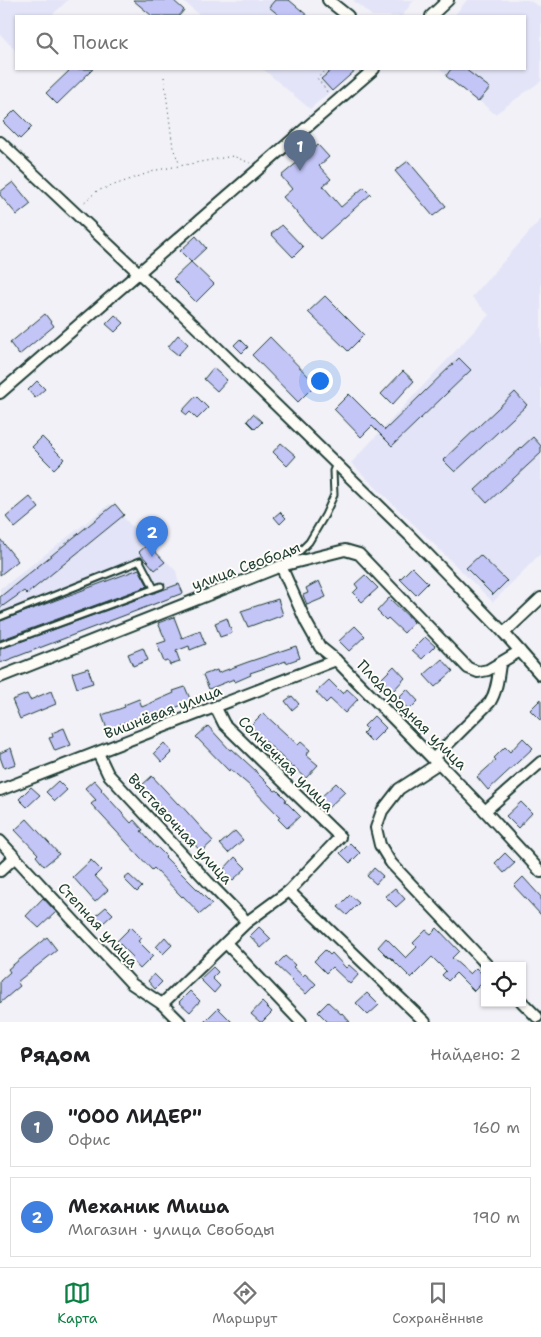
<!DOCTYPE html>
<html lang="ru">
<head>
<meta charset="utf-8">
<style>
  body { margin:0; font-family:"Shantell Sans",sans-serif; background:#f2f2f2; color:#202124 }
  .controls { position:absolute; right:15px; bottom:15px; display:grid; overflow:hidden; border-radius:0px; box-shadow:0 1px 4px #0004 }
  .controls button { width:45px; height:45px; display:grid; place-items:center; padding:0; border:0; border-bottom:1px solid #e0e0e0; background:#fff; color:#202124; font:25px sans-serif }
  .you { position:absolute; left:319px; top:380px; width:18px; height:18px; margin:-12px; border:4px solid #fff; border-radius:50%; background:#1a73e8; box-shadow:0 0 0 8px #1a73e833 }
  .badge { display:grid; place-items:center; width:32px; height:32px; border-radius:50%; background:#0b8043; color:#fff; font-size:16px; font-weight:700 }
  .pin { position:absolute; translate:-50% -41px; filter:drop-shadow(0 1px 2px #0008) }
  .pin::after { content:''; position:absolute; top:26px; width:18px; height:15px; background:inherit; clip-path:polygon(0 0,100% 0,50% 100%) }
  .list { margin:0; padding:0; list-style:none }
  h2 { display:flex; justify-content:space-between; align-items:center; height:65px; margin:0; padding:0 20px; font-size:21px }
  h2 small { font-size:16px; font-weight:400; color:#757577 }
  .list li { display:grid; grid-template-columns:32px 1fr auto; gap:15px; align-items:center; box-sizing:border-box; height:80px; margin:0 10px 10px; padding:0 10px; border:1px solid #e0e0e0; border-radius:0px }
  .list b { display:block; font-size:19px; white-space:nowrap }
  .list p { margin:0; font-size:16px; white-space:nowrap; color:#757577 }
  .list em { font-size:16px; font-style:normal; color:#757577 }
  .icon { flex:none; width:28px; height:28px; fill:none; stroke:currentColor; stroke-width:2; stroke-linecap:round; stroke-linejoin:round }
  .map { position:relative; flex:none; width:541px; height:1022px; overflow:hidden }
  .search { position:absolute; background:#fff; box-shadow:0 1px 4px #0004; left:15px; right:15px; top:15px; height:55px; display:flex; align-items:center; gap:12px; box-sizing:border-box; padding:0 18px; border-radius:0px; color:#757577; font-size:19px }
  .sheet { height:245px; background:#fff }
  nav { display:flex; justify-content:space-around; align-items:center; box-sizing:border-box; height:70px; border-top:1px solid #e0e0e0; background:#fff; font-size:14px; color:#757577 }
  nav a { display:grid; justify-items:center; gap:2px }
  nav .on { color:#0b8043 }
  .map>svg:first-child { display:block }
  .built { fill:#e3e4f7 }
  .building { fill:#c3c5f7; stroke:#1f3d34 }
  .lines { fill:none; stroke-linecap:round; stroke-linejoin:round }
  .service-casing { stroke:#1f3d34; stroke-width:9 }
  .minor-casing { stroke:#1f3d34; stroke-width:14 }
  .path { stroke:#1f3d34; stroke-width:1; stroke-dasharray:1 4; stroke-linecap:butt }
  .service { stroke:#fdfcf7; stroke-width:5 }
  .minor { stroke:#fdfcf7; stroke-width:10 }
  .labels { text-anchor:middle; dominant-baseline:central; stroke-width:4; stroke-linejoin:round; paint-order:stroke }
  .street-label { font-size:15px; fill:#1f3d34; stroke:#fdfcf7 }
</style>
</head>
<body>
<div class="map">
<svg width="541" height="1022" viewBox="0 0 541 1022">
  <rect width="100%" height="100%" fill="#f1f1f7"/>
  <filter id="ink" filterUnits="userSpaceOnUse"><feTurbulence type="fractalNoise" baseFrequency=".02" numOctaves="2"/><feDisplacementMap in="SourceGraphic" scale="10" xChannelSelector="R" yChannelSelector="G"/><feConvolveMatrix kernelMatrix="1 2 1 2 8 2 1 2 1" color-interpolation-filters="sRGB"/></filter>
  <g filter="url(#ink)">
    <g class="built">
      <polygon points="0,0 68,0 51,16 16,16 16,51 0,34"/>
      <polygon points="182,0 289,0 308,16 201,16"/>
      <polygon points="353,0 414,0 402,16 372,16"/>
      <polygon points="467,0 528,0 541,7 541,81 495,114 440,69 525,69 525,16 454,16"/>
      <polygon points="263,69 356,69 310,109"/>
      <polygon points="541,219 541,553 493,602 351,463 489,315 472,297"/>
      <polygon points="110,504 176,571 181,595 0,664 0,588 6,585"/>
    </g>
    <g class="building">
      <polygon points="133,0 173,0 184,10 179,16 152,16"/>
      <polygon points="275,0 289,0 308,16 280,16 269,7"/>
      <polygon points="71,69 93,69 57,104 46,93"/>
      <polygon points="333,69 357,69 332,91 321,79"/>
      <polygon points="451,69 465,69 490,88 478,102 446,76"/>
      <polygon points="15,110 32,127 20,139 3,122"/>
      <polygon points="318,145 329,157 319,166 331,179 323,186 341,207 364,187 371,194 320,239 283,197 292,189 281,176"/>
      <polygon points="408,161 446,206 433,216 395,171"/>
      <polygon points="13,182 31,204 17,215 0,195 0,192"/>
      <polygon points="282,225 303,247 293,257 271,234"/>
      <polygon points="196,236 206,248 191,262 180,251"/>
      <polygon points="191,262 214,284 196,302 173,279"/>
      <polygon points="325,296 364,335 348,351 308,312"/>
      <polygon points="45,314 54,326 19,355 10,343"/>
      <polygon points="115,315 124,323 115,332 106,324"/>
      <polygon points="178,335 188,344 178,355 168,347"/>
      <polygon points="270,337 316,384 298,402 252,355"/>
      <polygon points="240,339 248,347 242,353 234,345"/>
      <polygon points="459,358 471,370 392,446 372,426 361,437 334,409 349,394 385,430"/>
      <polygon points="213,368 227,380 217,391 204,379"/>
      <polygon points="403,371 414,381 392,405 381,394"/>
      <polygon points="37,381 45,389 35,398 28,390"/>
      <polygon points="515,392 527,405 455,472 443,460"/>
      <polygon points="196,396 208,408 197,419 190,412 187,415 182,411"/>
      <polygon points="253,414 262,422 255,429 247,421"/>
      <polygon points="42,437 64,459 54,469 32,447"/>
      <polygon points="533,437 541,446 541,453 487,503 475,490"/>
      <polygon points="281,443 296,456 287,466 273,452"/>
      <polygon points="30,497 39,508 15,528 6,517"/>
      <polygon points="115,504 124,515 27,594 24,591 0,608 0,597"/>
      <polygon points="280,512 286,518 280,524 274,517"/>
      <polygon points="0,539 18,561 0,575"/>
      <polygon points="148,544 165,562 155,570 139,552"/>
      <polygon points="480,555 507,581 493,595 466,568"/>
      <polygon points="412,567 428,583 416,595 400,579"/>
      <polygon points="139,569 148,586 0,640 0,621"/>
      <polygon points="365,575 378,588 362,602 353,593 358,588 355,584"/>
      <polygon points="319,581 326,597 307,605 303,595 308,593 306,588"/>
      <polygon points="179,584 183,593 0,663 0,649"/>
      <polygon points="389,598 414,622 404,633 388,618 386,620 377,611"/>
      <polygon points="278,599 283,615 267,621 267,620 248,627 241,611"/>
      <polygon points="174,617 182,638 200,631 205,644 190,650 189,646 176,651 180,662 170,665 168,661 164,662 157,644 166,641 158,623"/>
      <polygon points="227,618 232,633 220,637 215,623"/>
      <polygon points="355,626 365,636 349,651 339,641"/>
      <polygon points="425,637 435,646 422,659 412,650"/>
      <polygon points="296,646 300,658 286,663 286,661 250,673 251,675 235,682 234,679 209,689 203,675 217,670 218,673 248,662"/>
      <polygon points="143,648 148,660 133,666 128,654"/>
      <polygon points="442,659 453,671 435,687 424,675"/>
      <polygon points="394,666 405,678 393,691 381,679"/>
      <polygon points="88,668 93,683 77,688 72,673"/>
      <polygon points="329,680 343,694 347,689 358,699 345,713 330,699 326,703 316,692"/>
      <polygon points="185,687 191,701 156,716 154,712 120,724 121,727 108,732 102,715 125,707 124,705 139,699 142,707 174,693 173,691"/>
      <polygon points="407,689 418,701 409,710 399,699 400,698 399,697"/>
      <polygon points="51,691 56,704 20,719 12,700 27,694 30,700"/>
      <polygon points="292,696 299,704 292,710 285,701"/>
      <polygon points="541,699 541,721 530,710"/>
      <polygon points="263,713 298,745 301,742 310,750 306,755 318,765 306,778 294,767 293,768 250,726"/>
      <polygon points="374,716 386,728 372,742 363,733 367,729 364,726"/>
      <polygon points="208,726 230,750 232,749 256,771 256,772 275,791 277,790 286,799 285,801 300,816 287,828 278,819 280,817 250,786 230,769 229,771 196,737"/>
      <polygon points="64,728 71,745 55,751 49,738 53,737 52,733"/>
      <polygon points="523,738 533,748 488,790 477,777 496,760 494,758 505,747 510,752"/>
      <polygon points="164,743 172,752 162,762 154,753"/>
      <polygon points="11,748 16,764 4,768 0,757 0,753"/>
      <polygon points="152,776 178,804 179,803 213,841 201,852 163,808 162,809 141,786"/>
      <polygon points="94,780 102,789 101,790 131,823 134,820 143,830 141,831 156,848 157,847 166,856 165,857 212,904 200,914 183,896 182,897 154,868 152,870 91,804 96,800 85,788"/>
      <polygon points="58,781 67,790 55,801 46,792"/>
      <polygon points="336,783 345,792 327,809 318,800"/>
      <polygon points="31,787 40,795 27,807 19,799"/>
      <polygon points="521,802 532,813 518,828 506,816"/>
      <polygon points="27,819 59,854 44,866 36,856 38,854 15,830"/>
      <polygon points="235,831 243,840 228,853 220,844"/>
      <polygon points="350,843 360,853 350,863 340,853"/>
      <polygon points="505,853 515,863 504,873 495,863"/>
      <polygon points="235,857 246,868 233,880 223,870"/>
      <polygon points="91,860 101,870 95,876 108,890 95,902 73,877"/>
      <polygon points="374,868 383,876 376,884 367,876"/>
      <polygon points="129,875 142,887 137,892 124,879"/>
      <polygon points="523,877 541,897 541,915 514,886"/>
      <polygon points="395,888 405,899 396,907 385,896"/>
      <polygon points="350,895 359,903 347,915 338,907"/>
      <polygon points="43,898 56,912 39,928 26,916"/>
      <polygon points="106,907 113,914 99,927 92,919"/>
      <polygon points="131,927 142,938 138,941 153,956 140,969 131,959 133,957 117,941"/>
      <polygon points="259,927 271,939 261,948 250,936"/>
      <polygon points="437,928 459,951 452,958 470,974 476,968 485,977 485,980 474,991 456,973 448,981 442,975 446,971 432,957 411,978 390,957 389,958 378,947 386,938 406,958 417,947 413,943 426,930 431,934"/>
      <polygon points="47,937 57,950 17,982 20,986 0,1003 0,981 10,972 8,969"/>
      <polygon points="165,937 172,945 163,954 156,947"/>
      <polygon points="325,950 330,955 332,953 346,968 349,965 359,974 350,984 332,967 326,973 314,961"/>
      <polygon points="285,956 295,965 293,967 303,976 305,974 316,984 306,994 291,981 292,980 276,965"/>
      <polygon points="213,967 218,972 212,978 220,986 214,993 200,979"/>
      <polygon points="154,974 162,982 155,989 148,981"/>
      <polygon points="190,991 200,1001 190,1012 179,1002"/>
      <polygon points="367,993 379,1005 368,1015 356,1003"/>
      <polygon points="262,1002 272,1012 262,1022 260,1022 251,1014"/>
      <polygon points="328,1002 341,1014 342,1013 350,1022 328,1022 318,1012"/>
      <polygon points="218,1008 232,1022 204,1022"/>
    </g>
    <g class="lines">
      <g class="service-casing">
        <g id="service">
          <polyline points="288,561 296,555 309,542 325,515 334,495 333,471 336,464"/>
          <polyline points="0,617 140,561 154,588"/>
          <polyline points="0,645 161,586"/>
        </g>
      </g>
      <g class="minor-casing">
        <g id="minor">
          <polyline points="328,0 348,16"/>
          <polyline points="431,16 448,0"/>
          <polyline points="0,142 194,325 410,536 504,633 541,675"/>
          <polyline points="0,393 374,69"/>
          <polyline points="281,566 306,622 320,647 336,660 433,759 439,763 485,811 541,872"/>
          <polyline points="504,633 541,598"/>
          <polyline points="0,677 281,566 345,550 359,554 468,668 478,672 488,670 520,651"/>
          <polyline points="98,753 108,774 208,882 247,922"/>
          <path d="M 433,759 L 490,702 C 497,691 498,677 500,664"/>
          <polyline points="439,763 399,789 382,811 376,828 380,845 391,863 488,966"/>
          <polyline points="0,790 336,660"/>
          <polyline points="485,811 541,762"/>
          <polyline points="0,841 132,984 162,1004 180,1022"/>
          <polyline points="0,871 14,858"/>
          <polyline points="289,891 425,1022"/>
          <polyline points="226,943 301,1022"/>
          <polyline points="522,1002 537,1017"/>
          <polyline points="162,1004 247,922 289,891 340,837 224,724 216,708"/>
        </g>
      </g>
      <g class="path">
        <polyline points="328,69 317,78 326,90 328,95"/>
        <polyline points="332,69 333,69"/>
        <polyline points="164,77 173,148 180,165"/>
        <polyline points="81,205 97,191 157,170 233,156 250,163"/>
      </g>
      <use href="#service" class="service"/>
      <use href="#minor" class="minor"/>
    </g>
  </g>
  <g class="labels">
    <g class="street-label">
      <text transform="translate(246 566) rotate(-20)">улица Свободы</text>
      <text transform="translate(163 712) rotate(-21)">Вишнёвая улица</text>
      <text transform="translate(412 715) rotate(45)">Плодородная улица</text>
      <text transform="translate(286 764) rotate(45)">Солнечная улица</text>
      <text transform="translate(180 829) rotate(47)">Выставочная улица</text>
      <text transform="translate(98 925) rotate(47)">Степная улица</text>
    </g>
  </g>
</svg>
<div class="controls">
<button><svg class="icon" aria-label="locate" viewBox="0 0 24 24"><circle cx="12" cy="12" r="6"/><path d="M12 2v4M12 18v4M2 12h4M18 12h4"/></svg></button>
</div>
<div class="you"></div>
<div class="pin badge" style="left:300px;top:171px;background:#5c6f8a">1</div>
<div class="pin badge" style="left:152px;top:557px;background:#3f7fe0">2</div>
<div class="search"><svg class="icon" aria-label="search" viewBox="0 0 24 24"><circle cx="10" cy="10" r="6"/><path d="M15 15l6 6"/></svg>Поиск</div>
</div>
<section class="sheet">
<h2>Рядом<small>Найдено: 2</small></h2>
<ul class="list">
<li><span class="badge" style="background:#5c6f8a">1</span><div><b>&quot;ООО ЛИДЕР&quot;</b><p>Офис</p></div><em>160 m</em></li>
<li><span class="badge" style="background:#3f7fe0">2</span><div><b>Механик Миша</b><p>Магазин · улица Свободы</p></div><em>190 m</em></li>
</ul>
</section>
<nav>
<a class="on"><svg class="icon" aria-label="map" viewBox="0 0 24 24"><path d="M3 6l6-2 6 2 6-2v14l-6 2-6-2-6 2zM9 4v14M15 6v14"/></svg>Карта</a>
<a><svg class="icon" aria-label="directions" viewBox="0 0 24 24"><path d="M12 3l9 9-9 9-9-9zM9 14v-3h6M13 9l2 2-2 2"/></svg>Маршрут</a>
<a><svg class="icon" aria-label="saved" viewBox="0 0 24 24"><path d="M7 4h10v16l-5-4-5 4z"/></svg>Сохранённые</a>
</nav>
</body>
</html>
